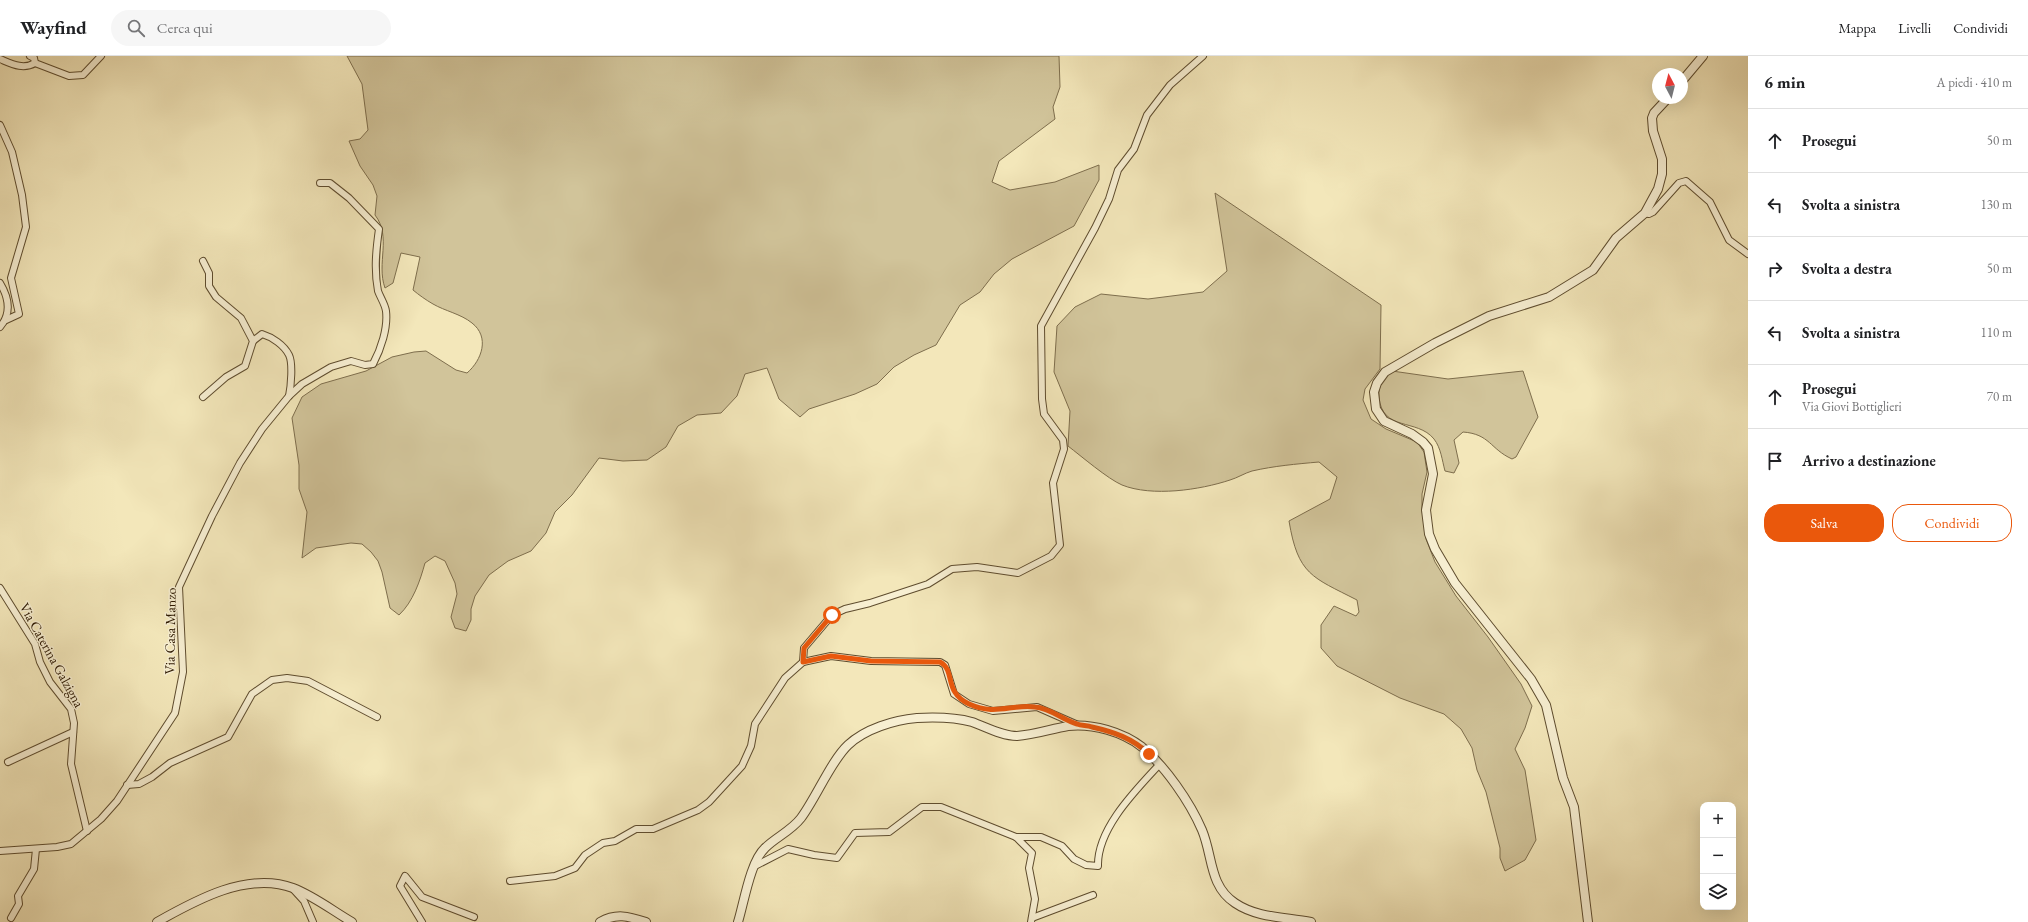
<!DOCTYPE html>
<html lang="it">
<head>
<meta charset="utf-8">
<style>
  body { margin:0; font-family:"EB Garamond",serif; background:#f6f6f6; color:#202124 }
  .controls { position:absolute; right:12px; bottom:12px; display:grid; overflow:hidden; border-radius:8px; box-shadow:0 4px 16px #0002 }
  .controls button { width:36px; height:36px; display:grid; place-items:center; padding:0; border:0; border-bottom:1px solid #e0e0e0; background:#fff; color:#202124; font:20px sans-serif }
  .compass { position:absolute; left:1652px; top:12px; width:36px; height:36px; border-radius:50%; background:#fff; box-shadow:0 4px 16px #0002; rotate:353deg }
  .stop { position:absolute; width:12px; height:12px; margin:-9px; border:3px solid #ea580c; border-radius:50%; background:#fff }
  .stop.end { background:#ea580c; border-color:#fff; box-shadow:0 1px 4px #0008 }
  .list { margin:0; padding:0; list-style:none }
  h2 { display:flex; justify-content:space-between; align-items:center; height:52px; margin:0; padding:0 16px; font-size:17px }
  h2 small { font-size:13px; font-weight:400; color:#757577 }
  .list li { display:grid; grid-template-columns:26px 1fr auto; gap:12px; align-items:center; box-sizing:border-box; height:64px; padding:0 16px; border-top:1px solid #e0e0e0 }
  .list b { display:block; font-size:15px; white-space:nowrap }
  .list p { margin:0; font-size:13px; white-space:nowrap; color:#757577 }
  .list em { font-size:13px; font-style:normal; color:#757577 }
  .actions { display:flex; gap:8px; padding:12px 16px }
  .actions a { flex:1; padding:9px 0; border:1px solid #ea580c; border-radius:16px; text-align:center; font-size:14px; color:#ea580c }
  .actions .main { background:#ea580c; color:#fff }
  .icon { flex:none; width:22px; height:22px; fill:none; stroke:currentColor; stroke-width:2; stroke-linecap:round; stroke-linejoin:round }
  .map { position:relative; flex:none; width:1748px; height:866px; overflow:hidden }
  header { display:flex; align-items:center; gap:24px; box-sizing:border-box; height:56px; padding:0 20px; background:#fff; border-bottom:1px solid #e0e0e0 }
  header strong { font-size:19px }
  nav { display:flex; gap:22px; margin-inline-start:auto; font-size:14px }
  .search { width:280px; height:36px; background:#f6f6f6; display:flex; align-items:center; gap:10px; box-sizing:border-box; padding:0 14px; border-radius:22px; color:#757577; font-size:15px }
  main { display:flex }
  aside { flex:1; background:#fff }
  .map>svg:first-child { display:block }
  .green { fill:#d1c49a; stroke:#7e6e4d }
  .lines { fill:none; stroke-linecap:round; stroke-linejoin:round }
  .minor-casing { stroke:#5e4c2e; stroke-width:8 }
  .tertiary-casing { stroke:#5e4c2e; stroke-width:10 }
  .minor { stroke:#f7efd2; stroke-width:6 }
  .tertiary { stroke:#f7efd2; stroke-width:8 }
  .route { stroke:#ea580c; stroke-width:5 }
  .labels { text-anchor:middle; dominant-baseline:central; stroke-width:3; stroke-linejoin:round; paint-order:stroke }
  .street-label { font-size:14px; fill:#2c1800; stroke:#f7efd2 }
</style>
</head>
<body>
<header>
<strong>Wayfind</strong>
<div class="search"><svg class="icon" aria-label="search" viewBox="0 0 24 24"><circle cx="10" cy="10" r="6"/><path d="M15 15l6 6"/></svg>Cerca qui</div>
<nav><a>Mappa</a><a>Livelli</a><a>Condividi</a></nav>
</header>
<main>
<div class="map">
<svg width="1748" height="866" viewBox="0 0 1748 866">
  <rect width="100%" height="100%" fill="#f3e7ba"/>
  <filter id="stains"><feTurbulence type="fractalNoise" baseFrequency=".005" numOctaves="4"/><feColorMatrix values="0 0 0 0 .2 0 0 0 0 .09 0 0 0 0 .02 0 0 0 .5 -.17"/></filter>
  <radialGradient id="worn" r=".72"><stop offset=".6" stop-color="#630" stop-opacity="0"/><stop offset="1" stop-color="#630" stop-opacity=".3"/></radialGradient>
  <g class="green">
    <path d="M 347,0 L 1059,0 L 1060,31 L 1053,51 L 1055,63 L 999,105 L 992,126 L 1010,134 L 1055,126 L 1099,109 L 1099,124 L 1074,170 L 1012,203 L 994,218 L 980,236 L 960,249 L 936,289 L 914,299 L 894,311 L 877,328 L 855,338 L 809,353 L 800,361 L 779,343 L 767,312 L 745,318 L 737,340 L 721,357 L 697,359 L 678,370 L 666,391 L 647,404 L 623,405 L 599,402 L 572,439 L 555,456 L 546,477 L 531,495 L 508,505 L 489,519 L 475,540 L 471,553 L 471,564 L 466,575 L 455,572 L 451,561 L 457,538 L 455,527 L 445,505 L 435,500 L 425,507 C 420,525 413,546 399,559 L 390,552 L 382,516 L 378,505 L 371,496 L 362,488 L 351,487 L 316,492 L 302,502 L 307,456 L 299,433 L 299,409 L 292,362 L 302,341 L 321,328 L 366,315 L 392,301 L 414,296 L 426,295 L 456,314 L 467,317 C 482,304 490,281 472,267 C 461,258 445,255 433,248 C 426,244 419,239 413,234 L 420,201 L 401,197 L 393,227 L 385,232 C 376,207 392,181 375,159 L 377,140 L 373,129 L 360,110 L 349,85 L 360,83 L 368,74 L 362,28 Z"/>
    <path d="M 1215,137 L 1381,249 L 1380,313 L 1365,333 L 1363,344 L 1371,363 L 1386,373 L 1417,386 L 1424,396 L 1427,416 L 1422,438 L 1422,454 L 1426,483 L 1435,506 L 1456,540 L 1488,581 L 1521,628 L 1532,650 L 1525,672 L 1515,693 L 1525,714 L 1536,784 L 1525,804 L 1505,815 L 1500,802 L 1500,792 L 1486,736 L 1477,714 L 1472,692 L 1461,673 L 1444,658 L 1400,642 L 1337,610 L 1321,592 L 1321,569 L 1334,550 L 1356,560 L 1359,556 L 1357,544 C 1312,521 1298,519 1289,465 L 1330,443 L 1337,421 L 1319,406 C 1296,408 1274,410 1252,415 C 1245,417 1237,422 1230,424 C 1200,434 1152,441 1122,429 C 1108,423 1081,400 1068,390 L 1070,355 L 1054,316 L 1057,270 L 1075,251 L 1101,238 L 1148,243 L 1203,236 L 1227,215 Z"/>
    <path d="M 1392,315 L 1448,323 L 1523,315 L 1538,361 L 1516,401 L 1512,403 C 1490,393 1490,378 1463,376 L 1454,384 L 1459,407 L 1454,417 L 1445,415 C 1442,404 1441,392 1434,383 C 1417,362 1382,376 1379,341 C 1378,329 1383,323 1392,315 Z"/>
  </g>
  <g class="lines">
    <g class="minor-casing">
      <g id="minor">
        <polyline points="30,0 34,2 35,7"/>
        <path d="M 0,3 C 12,8 23,14 35,7"/>
        <polyline points="35,7 69,20 83,19 101,0"/>
        <polyline points="0,69 12,96 22,139 26,171 11,222 19,258 6,264"/>
        <polyline points="1645,157 1649,158 1653,156 1679,127 1686,125 1710,146 1729,184 1748,198"/>
        <path d="M 0,227 C 9,242 12,257 0,271"/>
        <path d="M 253,285 L 262,278 C 272,281 284,289 289,299 C 293,307 291,330 289,340"/>
        <polyline points="203,341 226,321 245,310 253,285 241,262 216,241 209,230 209,217 203,205"/>
        <polyline points="0,532 35,588 40,606 50,626 71,653 74,667 71,708 87,775"/>
        <polyline points="803,606 804,592 832,559 845,553 870,547 928,528 952,513 977,511 1018,517 1051,500 1060,489 1053,427 1064,393 1063,384 1044,358 1042,343 1041,270 1095,172 1109,143 1118,114 1134,93 1147,59 1170,29 1203,0"/>
        <polyline points="8,706 73,676"/>
        <polyline points="127,729 139,728 152,721 170,707 228,681 252,638 272,624 287,622 308,625 377,661"/>
        <path d="M 1016,781 L 1041,781 L 1062,790 L 1074,803 L 1086,809 L 1098,810 C 1097,773 1135,735 1159,709"/>
        <path d="M 0,795 L 57,791 L 71,788 L 101,763 L 117,745 L 175,657 L 183,616 L 179,531 L 212,460 L 240,407 L 262,373 L 289,340 L 302,328 L 331,311 L 351,305 L 365,309 L 373,308 C 381,293 388,272 386,255 C 385,248 380,241 378,235 C 374,214 376,194 379,173 L 349,142 L 330,127 L 320,127"/>
        <polyline points="755,810 788,793 814,799 837,802 855,777 889,776 922,751 941,751 1016,781 1032,797 1029,812 1035,843 1031,866"/>
        <polyline points="510,825 555,820 575,812 585,799 603,787 615,785 636,773 653,773 698,754 709,746 742,710 751,690 755,668 785,622 803,606 831,600 871,605 940,606 945,609 954,638 969,648 993,655 1037,651 1078,669"/>
        <polyline points="293,833 304,845 313,866"/>
        <polyline points="11,862 19,848 18,840 34,813 36,793"/>
        <polyline points="1032,862 1093,839"/>
        <polyline points="422,866 400,830 405,820 422,841 474,861"/>
      </g>
    </g>
    <g class="tertiary-casing">
      <g id="tertiary">
        <polyline points="1682,25 1703,0"/>
        <path d="M 157,866 C 196,844 248,815 293,832 C 314,840 333,855 352,866"/>
        <path d="M 600,866 C 616,857 628,860 646,866"/>
        <path d="M 738,866 C 744,847 750,806 765,792 C 776,781 791,775 801,762 C 816,742 831,705 848,689 C 865,673 894,664 917,662 C 936,661 954,661 972,666 C 986,671 1002,680 1017,680 C 1034,679 1051,673 1068,670 C 1092,667 1123,676 1142,691 C 1165,710 1190,746 1202,774 C 1213,800 1209,830 1235,847 C 1257,862 1285,861 1311,866"/>
        <polyline points="1588,866 1574,751 1563,722 1546,649 1531,623 1455,527 1435,493 1429,478 1426,454 1433,418 1428,392 1423,386 1412,378 1384,365 1376,353 1374,336 1377,327 1385,316 1435,287 1489,260 1549,241 1593,214 1616,182 1645,157 1658,133 1662,118 1662,103 1653,75 1652,62 1654,57 1668,42"/>
      </g>
    </g>
    <use href="#minor" class="minor"/>
    <use href="#tertiary" class="tertiary"/>
  </g>
  <g class="lines">
    <path class="route" d="M 832,559 L 804,592 L 803,606 L 831,600 L 871,605 L 940,606 C 956,614 943,636 969,648 C 996,660 1010,648 1035,651 C 1050,652 1063,664 1077,668 C 1082,670 1087,669 1092,671 C 1114,676 1132,682 1149,698"/>
  </g>
  <g class="labels">
    <g class="street-label">
      <text transform="translate(170 575) rotate(-89)">Via Casa Manzo</text>
      <text transform="translate(52 599) rotate(61)">Via Caterina Galzigna</text>
    </g>
  </g>
  <rect width="100%" height="100%" filter="url(#stains)"/>
  <rect width="100%" height="100%" fill="url(#worn)"/>
</svg>
<div class="controls">
<button>+</button>
<button>−</button>
<button><svg class="icon" aria-label="layers" viewBox="0 0 24 24"><path d="M12 4l9 5-9 5-9-5zM3 14l9 5 9-5"/></svg></button>
</div>
<svg class="compass" viewBox="-18 -18 36 36"><path d="M0-13l5 13h-10z" fill="#e53935"/><path d="M0 13l5-13h-10z" fill="#757577"/></svg>
<div class="stop" style="left:832px;top:559px"></div>
<div class="stop end" style="left:1149px;top:698px"></div>
</div>
<aside>
<h2>6 min<small>A piedi · 410 m</small></h2>
<ul class="list">
<li><svg class="icon" aria-label="ahead" viewBox="0 0 24 24"><path d="M12 20V5M6 11l6-6 6 6"/></svg><div><b>Prosegui</b></div><em>50 m</em></li>
<li><svg class="icon" aria-label="left" viewBox="0 0 24 24"><path d="M17 20v-9H6M10 6l-5 5 5 5"/></svg><div><b>Svolta a sinistra</b></div><em>130 m</em></li>
<li><svg class="icon" aria-label="right" viewBox="0 0 24 24"><path d="M7 20v-9h11M14 6l5 5-5 5"/></svg><div><b>Svolta a destra</b></div><em>50 m</em></li>
<li><svg class="icon" aria-label="left" viewBox="0 0 24 24"><path d="M17 20v-9H6M10 6l-5 5 5 5"/></svg><div><b>Svolta a sinistra</b></div><em>110 m</em></li>
<li><svg class="icon" aria-label="ahead" viewBox="0 0 24 24"><path d="M12 20V5M6 11l6-6 6 6"/></svg><div><b>Prosegui</b><p>Via Giovi Bottiglieri</p></div><em>70 m</em></li>
<li><svg class="icon" aria-label="arrive" viewBox="0 0 24 24"><path d="M6 21V4h12l-3 4 3 4H6"/></svg><div><b>Arrivo a destinazione</b></div></li>
</ul>
<div class="actions"><a class="main">Salva</a><a>Condividi</a></div>
</aside>
</main>
</body>
</html>
